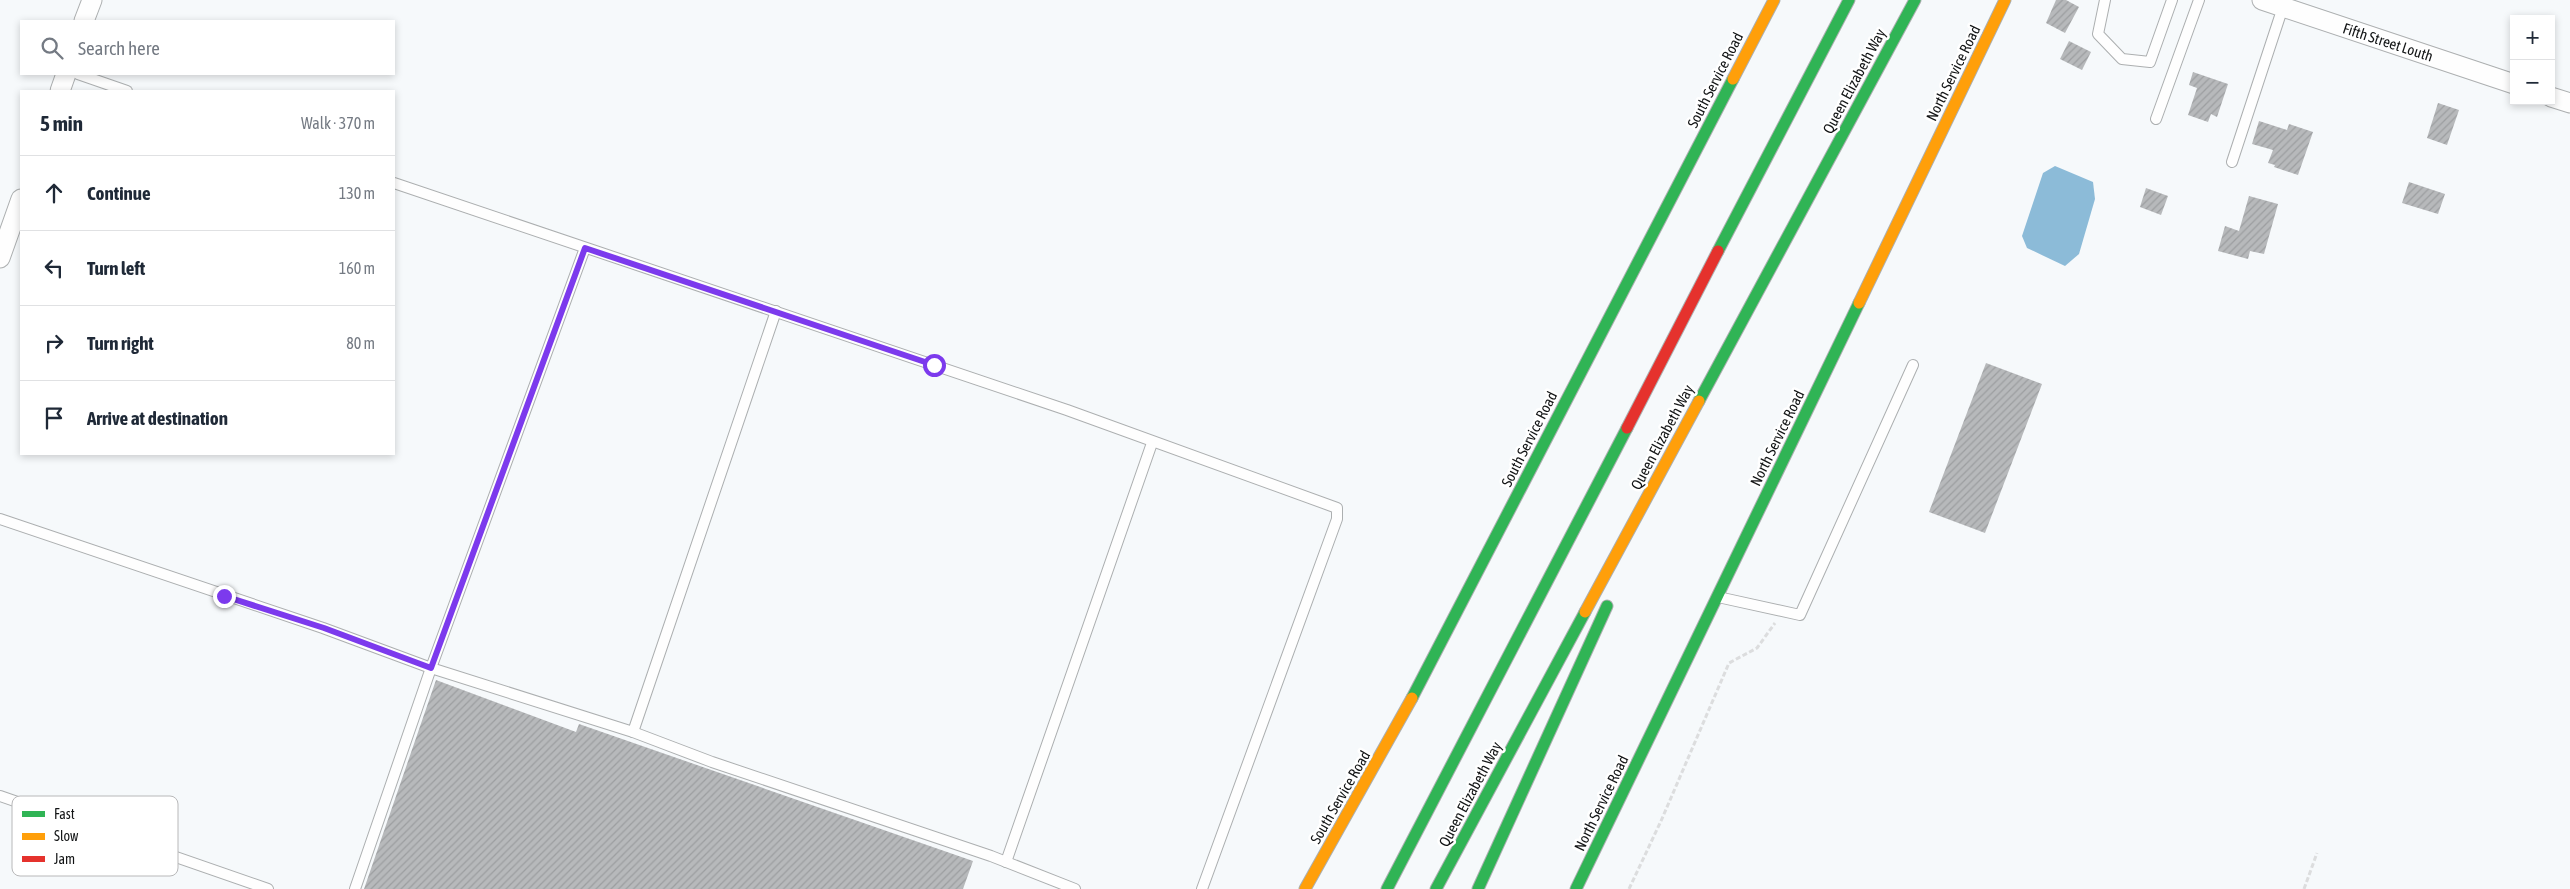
<!DOCTYPE html>
<html lang="en">
<head>
<meta charset="utf-8">
<style>
  body { margin:0; font-family:"Asap Condensed",sans-serif; background:#f2f2f3; color:#1f2937 }
  .controls { position:absolute; right:15px; top:15px; display:grid; overflow:hidden; border-radius:0px; box-shadow:0 2px 8px #0003 }
  .controls button { width:45px; height:45px; display:grid; place-items:center; padding:0; border:0; border-bottom:1px solid #e0e1e3; background:#fff; color:#1f2937; font:25px sans-serif }
  .stop { position:absolute; width:15px; height:15px; margin:-11px; border:4px solid #7c3aed; border-radius:50%; background:#fff }
  .stop.end { background:#7c3aed; border-color:#fff; box-shadow:0 1px 5px #0008 }
  .list { margin:0; padding:0; list-style:none }
  h2 { display:flex; justify-content:space-between; align-items:center; height:65px; margin:0; padding:0 20px; font-size:21px }
  h2 small { font-size:16px; font-weight:400; color:#747a83 }
  .list li { display:grid; grid-template-columns:32px 1fr auto; gap:15px; align-items:center; box-sizing:border-box; height:75px; padding:0 20px; border-top:1px solid #e0e1e3 }
  .list b { display:block; font-size:19px; white-space:nowrap }
  .list em { font-size:16px; font-style:normal; color:#747a83 }
  .icon { flex:none; width:28px; height:28px; fill:none; stroke:currentColor; stroke-width:2; stroke-linecap:round; stroke-linejoin:round }
  .map { position:relative; flex:none; width:2570px; height:889px; overflow:hidden }
  .search { position:absolute; background:#fff; box-shadow:0 2px 8px #0003; left:20px; top:20px; width:375px; height:55px; display:flex; align-items:center; gap:12px; box-sizing:border-box; padding:0 18px; border-radius:0px; color:#747a83; font-size:19px }
  .panel { position:absolute; background:#fff; box-shadow:0 2px 8px #0003; left:20px; top:90px; width:375px; height:365px; border-radius:0px }
  .map>svg:first-child { display:block }
  .water { fill:#8cbbd8 }
  .building { fill:url(#building-hatch) }
  .lines { fill:none; stroke-linecap:round; stroke-linejoin:round }
  .lane-casing { stroke:#acafb0; stroke-width:12 }
  .street-casing { stroke:#acafb0; stroke-width:21 }
  .fast-casing { stroke:#acafb0; stroke-width:13 }
  .slow-casing { stroke:#acafb0; stroke-width:13 }
  .jam-casing { stroke:#acafb0; stroke-width:13 }
  .path { stroke:#dcddde; stroke-width:3; stroke-dasharray:5 2.5; stroke-linecap:butt }
  .lane { stroke:#fefefe; stroke-width:10 }
  .street { stroke:#fefefe; stroke-width:19 }
  .fast { stroke:#30b455; stroke-width:11 }
  .slow { stroke:#ff9f0a; stroke-width:11 }
  .jam { stroke:#e5322d; stroke-width:11 }
  .route { stroke:#7c3aed; stroke-width:6 }
  .labels { text-anchor:middle; dominant-baseline:central; stroke-width:5; stroke-linejoin:round; paint-order:stroke }
  .street-label { font-size:15px; fill:#121415; stroke:#fff }
  .key { fill:#fff; stroke:#b8b8b9; stroke-width:1 }
  .key-label { font-size:14px; fill:#121415 }
</style>
</head>
<body>
<div class="map">
<svg width="2570" height="889" viewBox="0 0 2570 889">
  <defs>
    <pattern id="building-hatch" width="6" height="6" patternUnits="userSpaceOnUse" patternTransform="scale(1.25)"><rect width="6" height="6" fill="#b7b9bb"/><path d="M-1 1l2-2M0 6l6-6M5 7l2-2" fill="none" stroke="#9c9ea0"/></pattern>
  </defs>
  <rect width="100%" height="100%" fill="#f6f9fb"/>
  <polygon class="water" points="2055,166 2093,182 2095,199 2079,254 2065,266 2027,248 2022,236 2043,173"/>
  <g class="building">
    <polygon points="2056,0 2066,0 2079,7 2065,33 2046,23"/>
    <polygon points="2069,41 2091,52 2082,70 2060,59"/>
    <polygon points="2193,72 2228,84 2217,117 2211,114 2208,122 2188,115 2197,88 2189,85"/>
    <polygon points="2438,103 2459,110 2447,145 2427,138"/>
    <polygon points="2259,121 2287,130 2289,124 2313,132 2298,175 2274,167 2275,165 2268,163 2273,150 2252,144"/>
    <polygon points="2409,182 2445,194 2438,214 2402,203"/>
    <polygon points="2146,188 2168,196 2161,215 2140,207"/>
    <polygon points="2249,196 2278,204 2264,254 2250,251 2248,259 2218,251 2225,226 2239,231"/>
    <polygon points="1986,363 2042,384 1985,533 1929,512"/>
    <polygon points="436,680 576,732 579,724 973,861 963,889 364,889"/>
  </g>
  <g class="lines">
    <g class="lane-casing">
      <g id="lane">
        <polyline points="2105,0 2098,34 2122,59 2150,62 2172,0"/>
        <polyline points="78,74 127,91"/>
        <polyline points="2156,119 2199,0"/>
        <polyline points="2232,162 2283,7"/>
        <polyline points="394,183 1067,410 1337,508 1337,519 1202,889"/>
        <polyline points="0,519 323,628 431,668 633,732 712,762 991,856 1075,889"/>
        <polyline points="1718,597 1800,615 1913,365"/>
        <polyline points="633,732 776,311"/>
        <polyline points="0,796 268,889"/>
        <polyline points="1006,862 1152,443"/>
        <polyline points="355,889 431,668 585,248"/>
      </g>
    </g>
    <g class="street-casing">
      <g id="street">
        <polyline points="2262,0 2514,84"/>
        <polyline points="84,21 92,0"/>
        <polyline points="60,91 66,74"/>
        <polyline points="2551,97 2570,103"/>
        <polyline points="0,258 21,199"/>
      </g>
    </g>
    <g class="fast-casing">
      <g id="fast">
        <polyline points="1718,251 1849,0"/>
        <polyline points="1699,401 1915,0"/>
        <polyline points="1412,698 1733,79"/>
        <polyline points="1387,889 1627,428"/>
        <polyline points="1436,889 1585,612"/>
        <polyline points="1478,889 1607,606"/>
        <polyline points="1576,889 1859,303"/>
      </g>
    </g>
    <g class="slow-casing">
      <g id="slow">
        <polyline points="1733,79 1774,0"/>
        <polyline points="1859,303 2005,0"/>
        <polyline points="1585,612 1699,401"/>
        <polyline points="1305,889 1412,698"/>
      </g>
    </g>
    <g class="jam-casing">
      <polyline id="jam" points="1627,428 1718,251"/>
    </g>
    <g class="path">
      <polyline points="1629,889 1661,821 1729,663 1757,648 1775,623"/>
      <polyline points="2304,889 2317,853"/>
    </g>
    <use href="#lane" class="lane"/>
    <use href="#street" class="street"/>
    <use href="#fast" class="fast"/>
    <use href="#slow" class="slow"/>
    <use href="#jam" class="jam"/>
  </g>
  <g class="lines">
    <polyline class="route" points="224,596 324,628 431,668 585,248 934,365"/>
  </g>
  <g class="labels">
    <g class="street-label">
      <text transform="translate(2388 42) rotate(18)">Fifth Street Louth</text>
      <text transform="translate(1953 73) rotate(-64)">North Service Road</text>
      <text transform="translate(1715 80) rotate(-63)">South Service Road</text>
      <text transform="translate(1854 81) rotate(-62)">Queen Elizabeth Way</text>
      <text transform="translate(1662 437) rotate(-62)">Queen Elizabeth Way</text>
      <text transform="translate(1777 438) rotate(-64)">North Service Road</text>
      <text transform="translate(1529 439) rotate(-63)">South Service Road</text>
      <text transform="translate(1470 794) rotate(-62)">Queen Elizabeth Way</text>
      <text transform="translate(1340 797) rotate(-60)">South Service Road</text>
      <text transform="translate(1601 803) rotate(-64)">North Service Road</text>
    </g>
  </g>
  <rect x="12" y="796" width="166" height="80" rx="8" class="key"/>
  <rect x="22" y="811" width="23" height="6" fill="#30b455"/>
  <rect x="22" y="833" width="23" height="7" fill="#ff9f0a"/>
  <rect x="22" y="856" width="23" height="6" fill="#e5322d"/>
  <g class="key-label">
    <text x="54" y="819">Fast</text>
    <text x="54" y="841">Slow</text>
    <text x="54" y="864">Jam</text>
  </g>
</svg>
<div class="controls">
<button>+</button>
<button>−</button>
</div>
<div class="stop" style="left:934px;top:365px"></div>
<div class="stop end" style="left:224px;top:596px"></div>
<div class="search"><svg class="icon" aria-label="search" viewBox="0 0 24 24"><circle cx="10" cy="10" r="6"/><path d="M15 15l6 6"/></svg>Search here</div>
<section class="panel">
<h2>5 min<small>Walk · 370 m</small></h2>
<ul class="list">
<li><svg class="icon" aria-label="ahead" viewBox="0 0 24 24"><path d="M12 20V5M6 11l6-6 6 6"/></svg><div><b>Continue</b></div><em>130 m</em></li>
<li><svg class="icon" aria-label="left" viewBox="0 0 24 24"><path d="M17 20v-9H6M10 6l-5 5 5 5"/></svg><div><b>Turn left</b></div><em>160 m</em></li>
<li><svg class="icon" aria-label="right" viewBox="0 0 24 24"><path d="M7 20v-9h11M14 6l5 5-5 5"/></svg><div><b>Turn right</b></div><em>80 m</em></li>
<li><svg class="icon" aria-label="arrive" viewBox="0 0 24 24"><path d="M6 21V4h12l-3 4 3 4H6"/></svg><div><b>Arrive at destination</b></div></li>
</ul>
</section>
</div>
</body>
</html>
